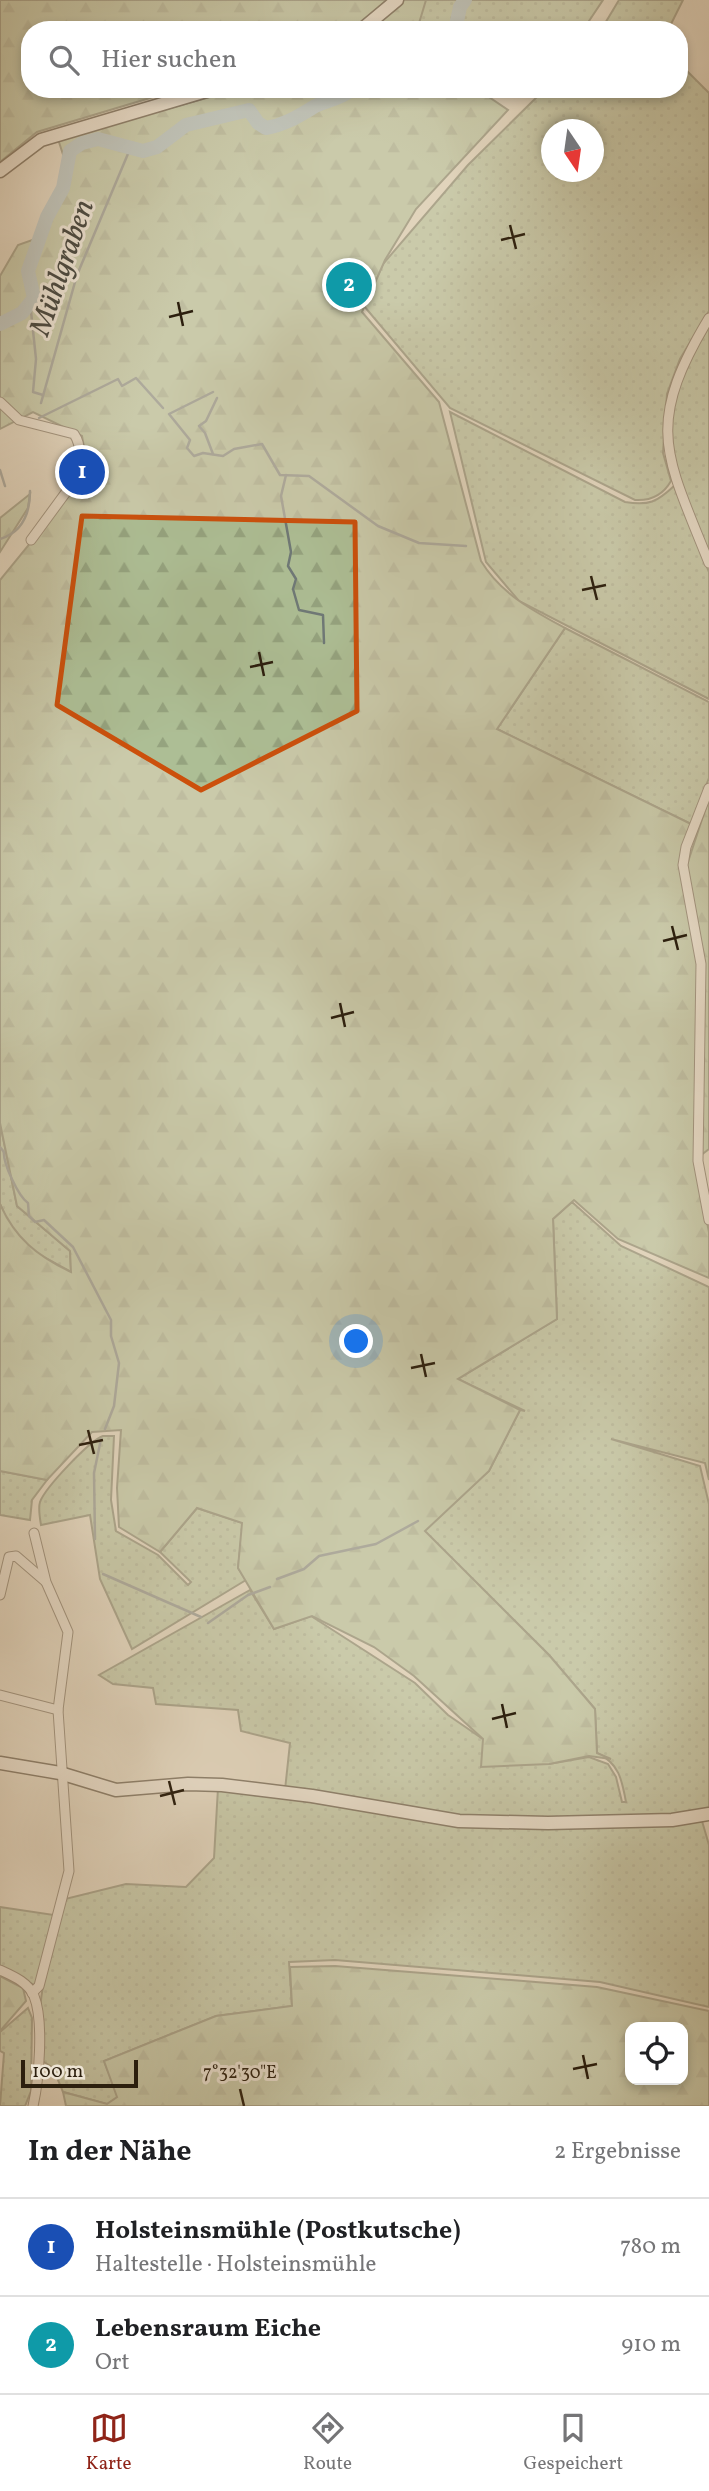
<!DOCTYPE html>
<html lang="de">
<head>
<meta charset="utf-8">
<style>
  body { margin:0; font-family:Vollkorn,serif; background:#f2f2f2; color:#202124 }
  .controls { position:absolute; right:21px; bottom:21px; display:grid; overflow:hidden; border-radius:14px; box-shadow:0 4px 10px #0003 }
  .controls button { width:63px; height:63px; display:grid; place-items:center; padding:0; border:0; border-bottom:2px solid #e0e0e0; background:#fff; color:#202124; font:35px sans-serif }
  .compass { position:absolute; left:541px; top:119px; width:63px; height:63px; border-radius:50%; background:#fff; box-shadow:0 4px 10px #0003; rotate:167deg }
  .scale { position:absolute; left:21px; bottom:18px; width:117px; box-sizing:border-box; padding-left:7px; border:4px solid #2c1f0e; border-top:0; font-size:19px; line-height:24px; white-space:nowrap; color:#2c1f0e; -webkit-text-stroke:5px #ece3d3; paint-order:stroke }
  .you { position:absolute; left:357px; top:1342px; width:24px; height:24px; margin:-18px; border:5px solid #fff; border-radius:50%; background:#1a73e8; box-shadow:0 0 0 10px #1a73e833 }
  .badge { display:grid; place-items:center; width:46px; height:46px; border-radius:50%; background:#8f2418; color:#fff; font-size:23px; font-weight:700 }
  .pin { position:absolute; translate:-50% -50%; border:4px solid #fff; box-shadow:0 2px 7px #0006 }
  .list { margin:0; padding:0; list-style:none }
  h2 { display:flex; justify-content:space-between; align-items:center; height:91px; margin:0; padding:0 28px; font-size:30px }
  h2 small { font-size:23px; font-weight:400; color:#757577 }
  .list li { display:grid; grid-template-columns:46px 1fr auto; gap:21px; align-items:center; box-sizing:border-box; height:98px; padding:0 28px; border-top:2px solid #e0e0e0 }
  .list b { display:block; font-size:26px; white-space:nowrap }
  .list p { margin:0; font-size:23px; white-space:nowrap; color:#757577 }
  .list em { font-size:23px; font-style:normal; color:#757577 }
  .icon { flex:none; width:38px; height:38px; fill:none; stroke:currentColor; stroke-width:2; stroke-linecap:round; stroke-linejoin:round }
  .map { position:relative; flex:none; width:709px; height:2106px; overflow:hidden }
  .search { position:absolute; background:#fff; box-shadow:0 4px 10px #0003; left:21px; right:21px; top:21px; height:77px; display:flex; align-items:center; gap:18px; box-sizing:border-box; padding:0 24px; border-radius:28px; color:#757577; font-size:26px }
  .sheet { height:287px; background:#fff }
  nav { display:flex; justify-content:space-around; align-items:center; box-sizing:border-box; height:98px; border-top:2px solid #e0e0e0; background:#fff; font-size:19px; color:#757577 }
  nav a { display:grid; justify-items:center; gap:4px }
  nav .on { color:#8f2418 }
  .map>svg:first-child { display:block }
  .green { fill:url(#green-dots); stroke:#6c6e52; stroke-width:2; fill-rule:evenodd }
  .forest { fill:url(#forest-firs); stroke:#6c6e52; stroke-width:2; fill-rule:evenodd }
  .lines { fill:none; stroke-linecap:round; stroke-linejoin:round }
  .stream { stroke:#6f7977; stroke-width:2.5 }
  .river { stroke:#9bb5bd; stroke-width:14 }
  .street-casing { stroke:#594c3a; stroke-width:11 }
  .secondary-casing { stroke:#2c1f0e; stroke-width:15 }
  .street { stroke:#ece3d3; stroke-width:9 }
  .secondary { stroke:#ece3d3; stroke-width:12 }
  .marked { fill:none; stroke:#cc500c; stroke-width:5; stroke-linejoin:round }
  .ticks { fill:none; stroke:#2c1f0e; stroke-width:2.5 }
  .labels { text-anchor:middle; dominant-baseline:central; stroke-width:6; stroke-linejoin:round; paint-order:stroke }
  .water-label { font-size:30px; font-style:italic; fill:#4d4c43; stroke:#ece3d3 }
  .ticks-label { font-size:18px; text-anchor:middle; fill:#2c1f0e; stroke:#ece3d3; stroke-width:6; stroke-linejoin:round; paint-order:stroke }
</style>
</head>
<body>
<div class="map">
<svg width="709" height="2106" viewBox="0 0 709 2106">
  <defs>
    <pattern id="green-dots" width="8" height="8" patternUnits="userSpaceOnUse" patternTransform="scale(1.75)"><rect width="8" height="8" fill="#adbe95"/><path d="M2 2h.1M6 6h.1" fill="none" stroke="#95a37f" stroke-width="1.8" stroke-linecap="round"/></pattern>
    <pattern id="forest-firs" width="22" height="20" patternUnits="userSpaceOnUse" patternTransform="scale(1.75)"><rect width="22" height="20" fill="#adbe95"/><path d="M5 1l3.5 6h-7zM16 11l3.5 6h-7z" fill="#95a37f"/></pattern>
  </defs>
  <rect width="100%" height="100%" fill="#e1d4bc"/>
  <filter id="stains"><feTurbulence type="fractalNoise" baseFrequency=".00286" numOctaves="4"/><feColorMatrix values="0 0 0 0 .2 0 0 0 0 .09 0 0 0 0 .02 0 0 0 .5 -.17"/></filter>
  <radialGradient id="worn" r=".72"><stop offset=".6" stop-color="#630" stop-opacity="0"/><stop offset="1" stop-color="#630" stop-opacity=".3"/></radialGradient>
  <g class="green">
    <polygon points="420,0 603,0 583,30 382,30"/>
    <polygon points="619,0 683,0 668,30 601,30"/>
    <path d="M 679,63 L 709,93 L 709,311 L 680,359 L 667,394 L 663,453 L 671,481 C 663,495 651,501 635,500 L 450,408 L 364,306 L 383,264 L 468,165 L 545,89 L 679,89 ZM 552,130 L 594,130 L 594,172 L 552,172 Z"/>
    <path d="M 709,326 L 709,554 C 686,499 658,444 679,383 C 686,364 699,344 709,326 Z"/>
    <path d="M 450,412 L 625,502 C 649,506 657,502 674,486 L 709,572 L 709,699 L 519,601 L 486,562 Z"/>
    <polygon points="565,628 709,702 709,778 691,824 497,729"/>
    <polygon points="0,1106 0,1123 17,1206 70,1251 71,1272 31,1250 9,1225 0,1204"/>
    <path d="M 572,1202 L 621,1246 L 709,1287 L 709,1480 L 705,1463 L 611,1439 L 700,1466 L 709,1504 L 709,1809 L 674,1815 L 608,1817 L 460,1817 L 285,1790 L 290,1743 L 241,1731 L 238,1710 L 156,1704 L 153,1688 L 113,1684 L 99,1675 L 250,1590 L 274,1629 L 311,1616 L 415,1683 L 448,1715 L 483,1739 L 549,1764 L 589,1757 L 608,1764 L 616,1777 L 622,1802 L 626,1802 C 622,1780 619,1763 597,1753 L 595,1709 L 549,1655 L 424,1531 L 489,1471 L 520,1410 L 525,1411 L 458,1379 L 557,1319 L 553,1219 Z"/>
    <path d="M 103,1436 L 114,1436 L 111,1500 L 116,1531 L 158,1555 L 188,1585 L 191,1582 L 160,1552 L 197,1508 L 243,1523 L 238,1568 L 246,1580 L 132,1649 L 100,1579 L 90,1515 L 41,1525 C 40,1519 38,1508 40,1502 C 45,1488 89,1441 103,1436 Z"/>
    <polygon points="0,1471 47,1480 32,1500 30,1520 0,1515"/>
    <path d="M 218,1788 L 460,1825 L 702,1821 L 709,1845 L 709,2007 L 600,1982 L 335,1960 L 289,1962 L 292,2006 L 216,2016 L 104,2061 L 118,2097 L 107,2104 L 63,2092 L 53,2068 L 41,2060 C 33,2004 50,1952 65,1899 L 126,1884 L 186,1887 L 214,1858 Z"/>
    <polygon points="0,1907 54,1915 36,1986 0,1966"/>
    <polygon points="28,2008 32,2018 31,2091 25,2106 0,2106 4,2053 0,2051 0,2032"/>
  </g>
  <g class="forest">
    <polygon points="0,0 386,0 374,15 347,30 30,30 30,89 180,89 37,132 0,162"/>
    <polygon points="403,0 426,0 417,30 369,30"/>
    <path d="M 239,89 L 477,89 L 508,110 L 416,209 L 385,260 L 362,312 L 439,402 L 481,561 C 501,594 532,610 565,628 L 497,729 L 691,824 L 684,845 L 699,964 L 694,1156 L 709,1232 L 709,1278 L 618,1239 L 574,1200 L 553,1219 L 557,1319 L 458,1379 L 520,1410 L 489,1471 L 425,1531 L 549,1655 L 595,1709 L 597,1753 L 611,1759 L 589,1756 L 549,1764 L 481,1767 L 483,1739 L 414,1676 L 374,1647 L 312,1616 L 274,1629 L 238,1568 L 242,1523 L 197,1508 L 160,1552 L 119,1527 L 117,1488 L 121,1430 L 92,1432 L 47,1480 L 0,1471 L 0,1204 C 15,1238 37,1256 71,1272 L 70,1251 L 17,1206 L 0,1123 L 0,580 L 50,519 L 87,465 L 82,436 L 33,412 L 0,429 L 0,276 L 18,245 L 41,237 L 67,167 L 58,139 Z"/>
    <polygon points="30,494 28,508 0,552 0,518"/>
    <polygon points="709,798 709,1149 700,1156 705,964 687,865"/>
    <path d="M 335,1966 L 597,1987 L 709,2011 L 709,2106 L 66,2106 L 63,2092 L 107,2104 L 117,2097 L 104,2061 L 216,2016 L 292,2006 L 290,1967 ZM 630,2027 L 683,2027 L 683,2080 L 630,2080 Z"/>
    <polygon points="0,1976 23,1988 26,2001 0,2031"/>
  </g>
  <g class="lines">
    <g class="stream">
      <polyline points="30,302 36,359 33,392 43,395"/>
      <polyline points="213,392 169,414 190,440 187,448 194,456 203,453 223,456 234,449 262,444 280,475 309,476 378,526 419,543 466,546"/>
      <polyline points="41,403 77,275 130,149"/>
      <polyline points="39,418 118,379 122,386 136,378 163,408"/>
      <polyline points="213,454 205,433 199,426 206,421 217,398"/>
      <polyline points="0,470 5,486"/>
      <polyline points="286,475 281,496 291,552 288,566 296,579 293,589 299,610 323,615 324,643"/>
      <path d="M 0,539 C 23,532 30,513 30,491"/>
      <path d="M 0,1147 L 4,1152 C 3,1163 18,1196 28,1203 L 29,1216 L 35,1222 L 44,1220 L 73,1247 L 111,1320 L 111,1336 L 119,1363 L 114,1406 L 105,1429"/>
      <polyline points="95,1539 94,1473 101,1439"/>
      <polyline points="103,1574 201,1617"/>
      <polyline points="277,1579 304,1569 319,1556 376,1544 418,1521"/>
      <polyline points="208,1623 248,1595 270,1587"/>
    </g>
    <g class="river">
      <polyline points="455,30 460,7 465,0"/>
      <path d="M 0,324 L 22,313 L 34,298 L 28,271 L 47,217 L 63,188 L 70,151 L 82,143 L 98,139 L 143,151 L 157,147 L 186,125 L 249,110 L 258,123 L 266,128 C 284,125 297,117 312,108 C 325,100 337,101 353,89"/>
    </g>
    <g class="street-casing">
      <g id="street">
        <path d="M 709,318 C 644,426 665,453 709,563"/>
        <path d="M 0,402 L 19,420 L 74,434 C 83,447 80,466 75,480 L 31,540"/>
        <polyline points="709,788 686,847 683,865 701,964 698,1161 709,1220"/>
        <polyline points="0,1595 9,1557 16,1556 45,1581"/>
        <polyline points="0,1695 58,1710"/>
        <path d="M 0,1970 C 13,1976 28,1982 34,1996 C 44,2021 39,2080 33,2106"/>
        <polyline points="32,1993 39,1986 69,1871 58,1710 68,1632 46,1582 34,1533"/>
      </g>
    </g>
    <g class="secondary-casing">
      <g id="secondary">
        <polyline points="361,30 397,0"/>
        <polyline points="0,171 41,140 213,89"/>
        <polyline points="0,1763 60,1773 116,1790 188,1784 222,1785 312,1796 459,1821 548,1823 672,1820 709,1814"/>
      </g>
    </g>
    <use href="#street" class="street"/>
    <use href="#secondary" class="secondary"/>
  </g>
  <path d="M0 0H709V2106H0ZM 82,516 L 355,522 L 357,711 L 201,790 L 57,705 Z" fill="#e1d4bc" fill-opacity=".55" fill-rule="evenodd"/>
  <path class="marked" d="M 82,516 L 355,522 L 357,711 L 201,790 L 57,705 Z"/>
  <path class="ticks" d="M 510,225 L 516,249M 501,240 L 525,234M 178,302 L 183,326M 169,317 L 193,311M 591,576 L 597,600M 582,590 L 606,585M 259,652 L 264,676M 250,667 L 273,662M 672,926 L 678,950M 663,941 L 687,935M 340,1003 L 345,1027M 331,1018 L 354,1012M 421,1354 L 426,1377M 411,1368 L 435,1363M 88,1430 L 94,1454M 79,1445 L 103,1440M 502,1704 L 507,1728M 492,1719 L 516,1713M 169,1781 L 175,1805M 160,1796 L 184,1790M 583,2055 L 588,2079M 573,2069 L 597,2064M 240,2089 L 244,2106"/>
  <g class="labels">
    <g class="water-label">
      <text transform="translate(63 268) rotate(-71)">Mühlgraben</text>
    </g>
  </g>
  <g class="ticks-label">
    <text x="240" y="2078">7°32'30"E</text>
  </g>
  <rect width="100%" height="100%" filter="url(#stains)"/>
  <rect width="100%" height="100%" fill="url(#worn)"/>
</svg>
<div class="controls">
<button><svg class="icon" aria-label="locate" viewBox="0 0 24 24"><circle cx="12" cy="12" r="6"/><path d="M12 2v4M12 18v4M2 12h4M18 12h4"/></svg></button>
</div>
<svg class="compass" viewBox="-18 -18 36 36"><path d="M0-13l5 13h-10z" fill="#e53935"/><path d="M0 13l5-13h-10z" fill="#757577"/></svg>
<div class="scale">100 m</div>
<div class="you"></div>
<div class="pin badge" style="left:82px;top:472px;background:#1a4fb4">1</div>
<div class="pin badge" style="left:349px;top:285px;background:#0f9aa8">2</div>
<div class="search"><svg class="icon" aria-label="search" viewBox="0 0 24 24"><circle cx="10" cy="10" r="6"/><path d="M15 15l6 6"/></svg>Hier suchen</div>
</div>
<section class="sheet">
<h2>In der Nähe<small>2 Ergebnisse</small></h2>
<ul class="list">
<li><span class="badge" style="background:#1a4fb4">1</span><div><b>Holsteinsmühle (Postkutsche)</b><p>Haltestelle · Holsteinsmühle</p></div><em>780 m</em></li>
<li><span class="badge" style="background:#0f9aa8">2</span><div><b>Lebensraum Eiche</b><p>Ort</p></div><em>910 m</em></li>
</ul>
</section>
<nav>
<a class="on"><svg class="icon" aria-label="map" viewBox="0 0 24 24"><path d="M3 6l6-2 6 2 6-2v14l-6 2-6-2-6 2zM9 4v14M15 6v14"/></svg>Karte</a>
<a><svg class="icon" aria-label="directions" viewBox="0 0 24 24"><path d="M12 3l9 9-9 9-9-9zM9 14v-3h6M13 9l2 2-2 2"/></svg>Route</a>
<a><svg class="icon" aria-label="saved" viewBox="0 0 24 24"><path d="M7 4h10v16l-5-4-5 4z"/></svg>Gespeichert</a>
</nav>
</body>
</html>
